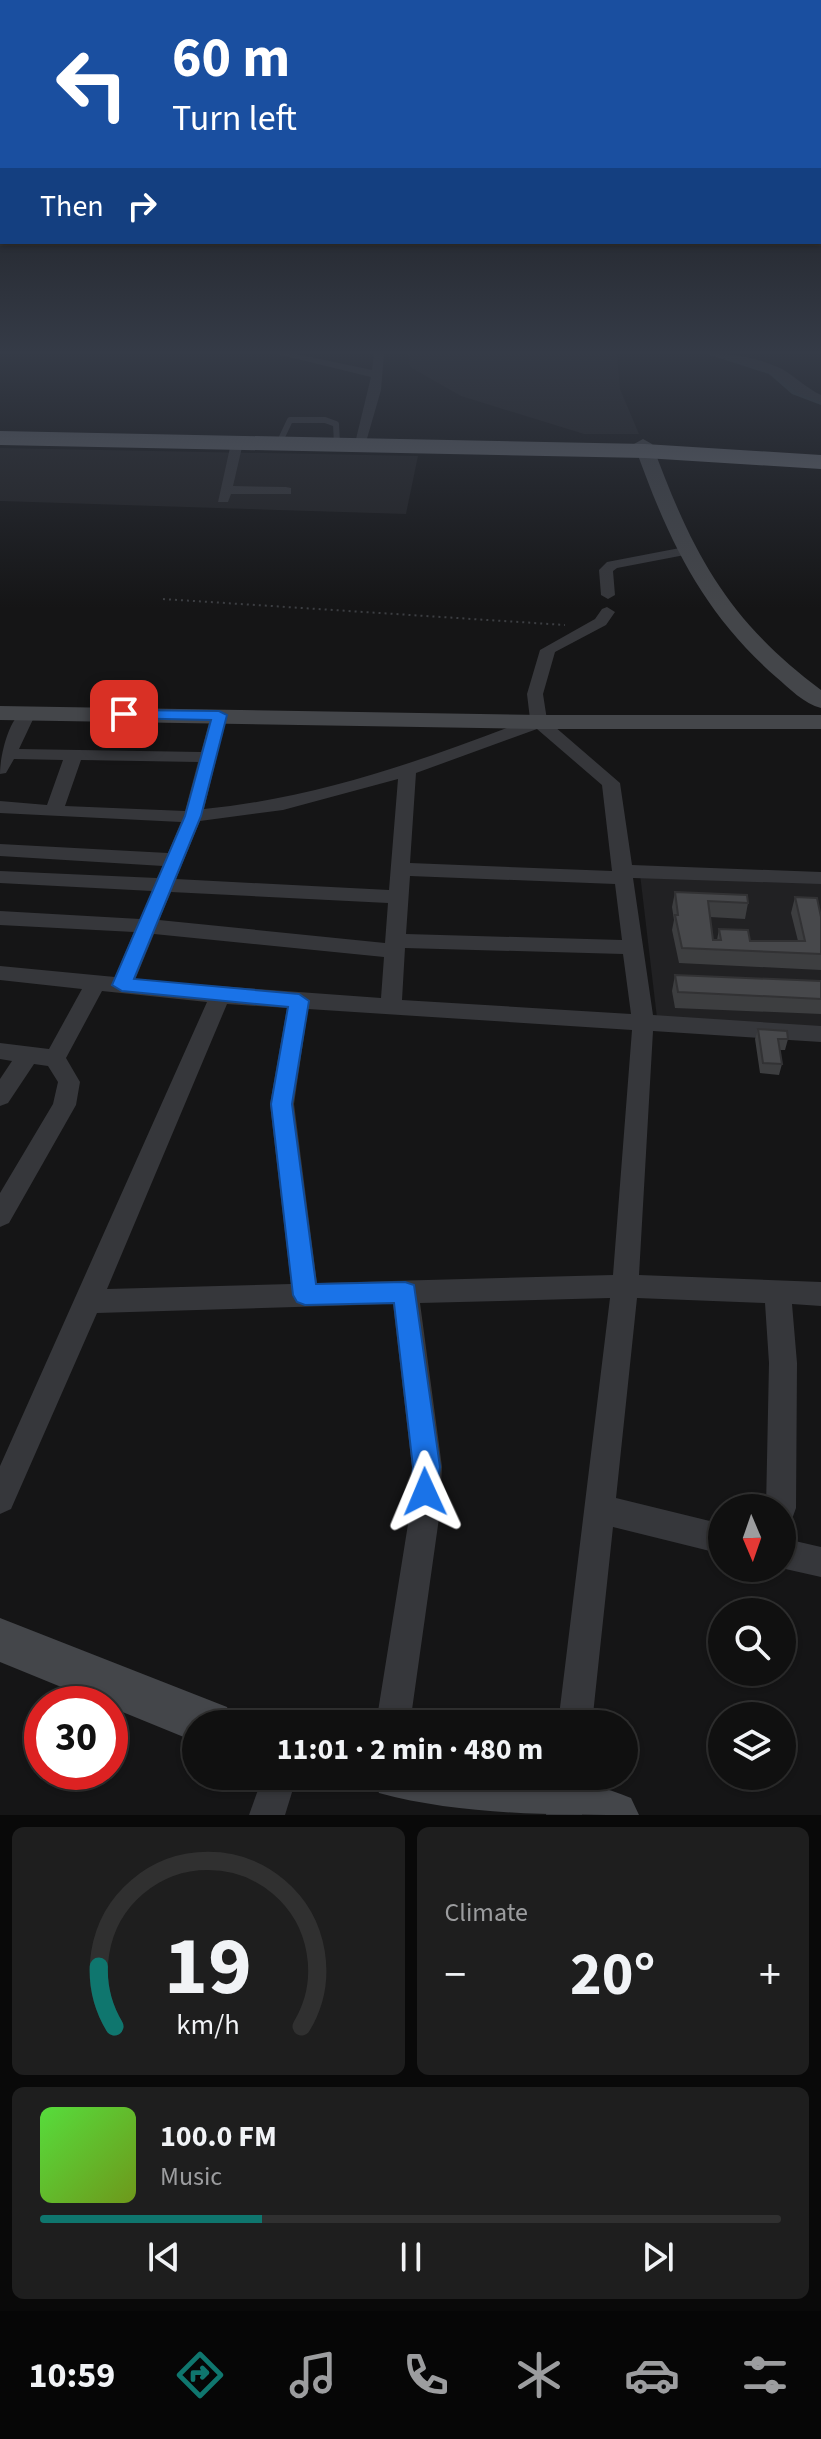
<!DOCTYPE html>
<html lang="en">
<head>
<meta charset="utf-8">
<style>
  body { margin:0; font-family:"Source Sans 3",sans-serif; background:#1e1e1e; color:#f1f3f6; height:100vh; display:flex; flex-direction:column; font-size:30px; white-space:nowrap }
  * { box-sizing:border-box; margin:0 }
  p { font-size:26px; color:#9c9d9f }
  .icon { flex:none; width:44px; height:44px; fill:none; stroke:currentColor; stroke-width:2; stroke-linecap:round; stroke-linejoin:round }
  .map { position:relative; height:1815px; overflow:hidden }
  .side { display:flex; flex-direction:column; gap:12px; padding:12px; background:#090909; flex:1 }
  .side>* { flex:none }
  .guide { position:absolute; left:0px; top:0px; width:822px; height:244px; box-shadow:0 2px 6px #0004,0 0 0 2px #303030; background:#1a4fa0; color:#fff; overflow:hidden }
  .needle { width:52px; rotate:178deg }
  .buttons { position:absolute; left:708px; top:1494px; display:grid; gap:16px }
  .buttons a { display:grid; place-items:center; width:88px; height:88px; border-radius:50%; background:#101010; box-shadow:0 2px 6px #0004,0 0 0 2px #303030; font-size:40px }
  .speed { position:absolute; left:24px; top:1686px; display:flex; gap:16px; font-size:40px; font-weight:700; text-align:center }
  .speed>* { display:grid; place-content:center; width:104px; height:104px; border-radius:50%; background:#101010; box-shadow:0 2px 6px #0004,0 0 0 2px #303030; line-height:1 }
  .speed .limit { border:12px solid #d22; background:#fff; color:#111 }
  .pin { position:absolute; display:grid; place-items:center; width:68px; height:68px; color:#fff; margin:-34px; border-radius:16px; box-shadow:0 4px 12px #0006 }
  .me { position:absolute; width:88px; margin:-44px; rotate:359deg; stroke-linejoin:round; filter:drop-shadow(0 0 6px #0008) }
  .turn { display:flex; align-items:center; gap:28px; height:168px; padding:0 40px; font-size:36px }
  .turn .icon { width:104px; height:104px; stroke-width:2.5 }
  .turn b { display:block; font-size:56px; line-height:68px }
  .then { display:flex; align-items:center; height:76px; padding:0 40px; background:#0003; gap:16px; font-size:30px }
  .big { font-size:60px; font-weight:700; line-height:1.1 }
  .side .tile { flex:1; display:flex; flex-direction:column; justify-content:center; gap:12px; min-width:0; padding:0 28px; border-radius:12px; background:#1e1e1e }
  .side .dial { align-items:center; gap:0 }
  .dial svg { height:208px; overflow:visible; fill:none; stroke:#303030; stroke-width:7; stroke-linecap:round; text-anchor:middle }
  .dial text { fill:#f1f3f6; stroke:none }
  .song { display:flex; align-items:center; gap:24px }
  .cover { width:96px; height:96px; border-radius:12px; background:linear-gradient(135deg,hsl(110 70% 55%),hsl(80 70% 35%)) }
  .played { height:8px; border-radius:4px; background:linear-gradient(90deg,#0f766e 30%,#303030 30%) }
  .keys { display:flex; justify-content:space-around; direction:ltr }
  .heat { display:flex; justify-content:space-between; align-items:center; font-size:44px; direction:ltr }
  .side .tiles { flex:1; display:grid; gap:12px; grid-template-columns:1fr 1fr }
  .tile:last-child { grid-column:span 2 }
  .trip { position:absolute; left:182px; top:1710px; width:456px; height:80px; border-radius:40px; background:#101010; box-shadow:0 2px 6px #0004,0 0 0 2px #303030; font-weight:700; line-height:80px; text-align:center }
  .menu { display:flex; height:128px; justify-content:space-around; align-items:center; background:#060606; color:#9c9d9f }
  .menu .icon { width:56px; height:56px }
  .menu .current { color:#0f766e }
  .menu b { font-size:36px; color:#f1f3f6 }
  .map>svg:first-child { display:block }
  .built { fill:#212123 }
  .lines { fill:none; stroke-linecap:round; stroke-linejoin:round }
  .canal { fill:#313a3f; fill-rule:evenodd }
  .path { stroke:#3c3e42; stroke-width:2; stroke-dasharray:2 4; stroke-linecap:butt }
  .lane { stroke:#36373b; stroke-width:6 }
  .street { fill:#36373b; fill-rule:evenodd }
  .secondary { fill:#44464a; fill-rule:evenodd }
  .highway { fill:#62656b; fill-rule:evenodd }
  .wall { fill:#3d3e40 }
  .building { fill:#47484b; stroke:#323234; stroke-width:2 }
  .route { fill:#1a73e8; stroke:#114b97; stroke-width:2 }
</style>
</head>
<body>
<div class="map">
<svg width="821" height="1815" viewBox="0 0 821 1815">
  <rect width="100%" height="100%" fill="#151516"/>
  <!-- built -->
  <g class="built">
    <polygon points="408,354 617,354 620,389 639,434 584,434 461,396 410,367"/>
    <polygon points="0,448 418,456 406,514 0,501"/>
    <polygon points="640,874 821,882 821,1027 657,1018"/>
  </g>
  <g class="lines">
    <!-- canal -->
    <polygon class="canal" points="707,354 722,354 777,370 800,390 821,398 821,405 792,394 769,374"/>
    <!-- path -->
    <polyline class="path" points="163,599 565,625"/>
    <!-- lane -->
    <polyline class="lane" points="282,437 290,420 325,420 336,424 337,444"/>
    <!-- street -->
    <g class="street">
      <polygon points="277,354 296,354 372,370 374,354 384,354 381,390 366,442 356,439 371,377"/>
      <path d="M718 354C738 354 764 360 782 369 796 377 806 388 821 395V402L798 393 775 374Z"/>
      <polygon points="237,439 243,443 233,486 286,487 291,488 291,494 231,494 228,502 218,502 231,443"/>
      <polygon points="685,547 692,551 690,554 617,568 613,571 615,595 608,599 601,595 599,570 607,562"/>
      <path d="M607 607 615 612 606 625 555 652 543 694 547 720 620 783 632 865 821 872V884L633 878 653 1015 821 1026V1042L653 1031 639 1275 821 1282V1306L792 1304 797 1363 796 1508 792 1519 782 1523V1508H766L769 1363 765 1303 637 1298 616 1498 722 1524V1554L613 1527 592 1724H558L610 1298 420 1303 442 1467 439 1518 410 1724H376L409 1518 412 1467 393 1304 97 1313 11 1509 0 1514V1466L207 1002 102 991 66 1058 80 1082 76 1105 9 1223 0 1227V1193L53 1104 58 1082 48 1066 34 1064 8 1103 0 1106V1079L12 1061 0 1059V1043L49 1049 82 989 0 980V966L115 977 134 932 0 925V911L140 919 152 891 0 883V871L157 878 163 866 0 856V844L168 853 181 822 0 813V801L47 805 63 760 14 759 6 773 0 774C0 756 9 714 28 708L36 713 19 749 201 752 211 715 219 710 227 715 204 809C318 798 424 760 530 719L527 694 540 650 595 619 602 609ZM537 729 602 785 612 871 410 863 416 773ZM81 760 198 762 185 811 65 806ZM398 779 389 890 176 879 200 821 283 810ZM410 876 615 884 622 940 406 934ZM171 892 388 903 385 943 159 920ZM154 934 384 957 381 998 135 980ZM405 948 623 954 631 1014 402 1000ZM227 1004 287 1008 270 1104 291 1284 107 1289ZM308 1009 632 1030 613 1275 317 1283 294 1104Z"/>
      <polygon points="782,1538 821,1547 821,1577 781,1568"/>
      <polygon points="263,1776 297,1776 285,1815 249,1815"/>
      <polygon points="551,1776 585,1776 582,1815 546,1815"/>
    </g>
    <!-- secondary -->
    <g class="secondary">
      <path d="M643 439 652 444C692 552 726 619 821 690V708C804 704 789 688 776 677 700 610 667 537 634 444Z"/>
      <polygon points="0,706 539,715 821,715 821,729 539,729 0,720"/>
      <polygon points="0,1618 227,1707 233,1724 196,1724 196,1742 0,1662"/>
      <path d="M372 1776C456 1776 552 1765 631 1798L639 1815C554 1815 459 1815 379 1793Z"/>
    </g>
    <!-- highway -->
    <polygon class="highway" points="0,431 645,444 821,455 821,469 645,458 0,445"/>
  </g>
  <!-- wall -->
  <g class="wall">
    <polygon points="675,892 748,903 745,919 710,917 713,940 717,940 719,929 750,941 798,941 791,913 795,897 821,917 821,970 679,963 672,930 674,920 672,907"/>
    <polygon points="675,975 821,981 821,1014 675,1008 672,991"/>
    <polygon points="758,1029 788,1039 785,1050 780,1050 782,1064 779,1075 760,1073 755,1039"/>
  </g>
  <!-- building -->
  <g class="building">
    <polygon points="675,892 747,895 748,903 708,901 713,940 721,940 719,929 748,930 750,941 805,941 795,897 817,898 821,917 821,954 682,948 675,915 678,915"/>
    <polygon points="675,975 821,981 821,999 678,992"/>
    <polygon points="758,1029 787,1031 788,1039 778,1039 782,1064 763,1063"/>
  </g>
  <!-- sky -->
  <linearGradient id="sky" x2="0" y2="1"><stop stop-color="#0c0c0c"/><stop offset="0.58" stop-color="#353b47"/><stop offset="1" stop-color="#353b47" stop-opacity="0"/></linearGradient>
  <rect width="821" height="608" fill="url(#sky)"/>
  <!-- route -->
  <polygon class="route" points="124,710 219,711 227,715 201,816 134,979 299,994 309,1001 292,1104 316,1284 405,1282 414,1285 440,1467 435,1501 425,1505 416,1501 412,1492 413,1467 394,1303 305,1305 297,1302 293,1295 271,1104 288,1007 122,991 112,985 185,816 211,720 118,718 116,714"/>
</svg>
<div class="buttons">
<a><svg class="needle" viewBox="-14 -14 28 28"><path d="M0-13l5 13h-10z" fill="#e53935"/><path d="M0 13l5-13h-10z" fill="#9c9d9f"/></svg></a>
<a><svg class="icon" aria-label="search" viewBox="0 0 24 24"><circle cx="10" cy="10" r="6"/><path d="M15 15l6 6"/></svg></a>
<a><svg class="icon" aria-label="layers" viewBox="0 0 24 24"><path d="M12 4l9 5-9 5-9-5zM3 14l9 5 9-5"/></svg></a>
</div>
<div class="speed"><div class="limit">30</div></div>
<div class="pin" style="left:124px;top:714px;background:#d93025"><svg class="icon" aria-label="arrive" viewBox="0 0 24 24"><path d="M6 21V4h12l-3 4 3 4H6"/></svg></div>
<svg class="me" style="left:425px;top:1492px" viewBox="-20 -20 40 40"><path d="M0-17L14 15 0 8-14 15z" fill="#1a73e8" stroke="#fff" stroke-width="4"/></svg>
<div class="trip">11:01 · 2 min · 480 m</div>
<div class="guide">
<div class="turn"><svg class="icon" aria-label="left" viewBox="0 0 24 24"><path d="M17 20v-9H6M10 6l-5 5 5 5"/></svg><div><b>60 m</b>Turn left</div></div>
<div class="then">Then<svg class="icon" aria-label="right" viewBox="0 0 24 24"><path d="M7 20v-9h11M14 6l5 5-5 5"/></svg></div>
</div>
</div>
<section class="side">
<div class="tiles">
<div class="tile dial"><svg viewBox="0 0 100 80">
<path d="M14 69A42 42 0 1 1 86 69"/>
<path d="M14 69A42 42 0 0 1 8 46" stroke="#0f766e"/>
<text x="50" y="56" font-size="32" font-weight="700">19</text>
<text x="50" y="72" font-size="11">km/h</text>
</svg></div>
<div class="tile"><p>Climate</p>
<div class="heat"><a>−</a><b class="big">20°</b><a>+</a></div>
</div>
<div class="tile">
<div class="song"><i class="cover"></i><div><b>100.0 FM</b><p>Music</p></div></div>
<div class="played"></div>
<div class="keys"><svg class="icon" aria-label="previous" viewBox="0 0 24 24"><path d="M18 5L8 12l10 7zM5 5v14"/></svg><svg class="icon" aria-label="pause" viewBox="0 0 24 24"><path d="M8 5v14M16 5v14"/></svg><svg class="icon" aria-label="next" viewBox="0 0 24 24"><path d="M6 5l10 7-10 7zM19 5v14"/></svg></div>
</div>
</div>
</section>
<nav class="menu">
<b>10:59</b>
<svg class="icon current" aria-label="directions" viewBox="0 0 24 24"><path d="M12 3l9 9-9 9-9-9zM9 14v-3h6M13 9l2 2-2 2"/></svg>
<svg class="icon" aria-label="music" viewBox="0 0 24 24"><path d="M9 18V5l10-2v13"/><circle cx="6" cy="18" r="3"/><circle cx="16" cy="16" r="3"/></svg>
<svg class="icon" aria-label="phone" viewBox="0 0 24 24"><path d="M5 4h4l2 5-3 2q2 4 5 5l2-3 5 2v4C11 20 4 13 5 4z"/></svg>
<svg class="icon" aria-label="climate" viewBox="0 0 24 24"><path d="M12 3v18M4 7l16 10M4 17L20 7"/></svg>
<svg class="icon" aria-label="car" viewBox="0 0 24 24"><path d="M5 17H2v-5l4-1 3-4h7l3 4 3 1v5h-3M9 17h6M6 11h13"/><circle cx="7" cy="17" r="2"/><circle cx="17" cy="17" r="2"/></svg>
<svg class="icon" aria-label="filters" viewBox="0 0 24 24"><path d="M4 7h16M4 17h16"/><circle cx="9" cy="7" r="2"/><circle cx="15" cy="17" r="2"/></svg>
</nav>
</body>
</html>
